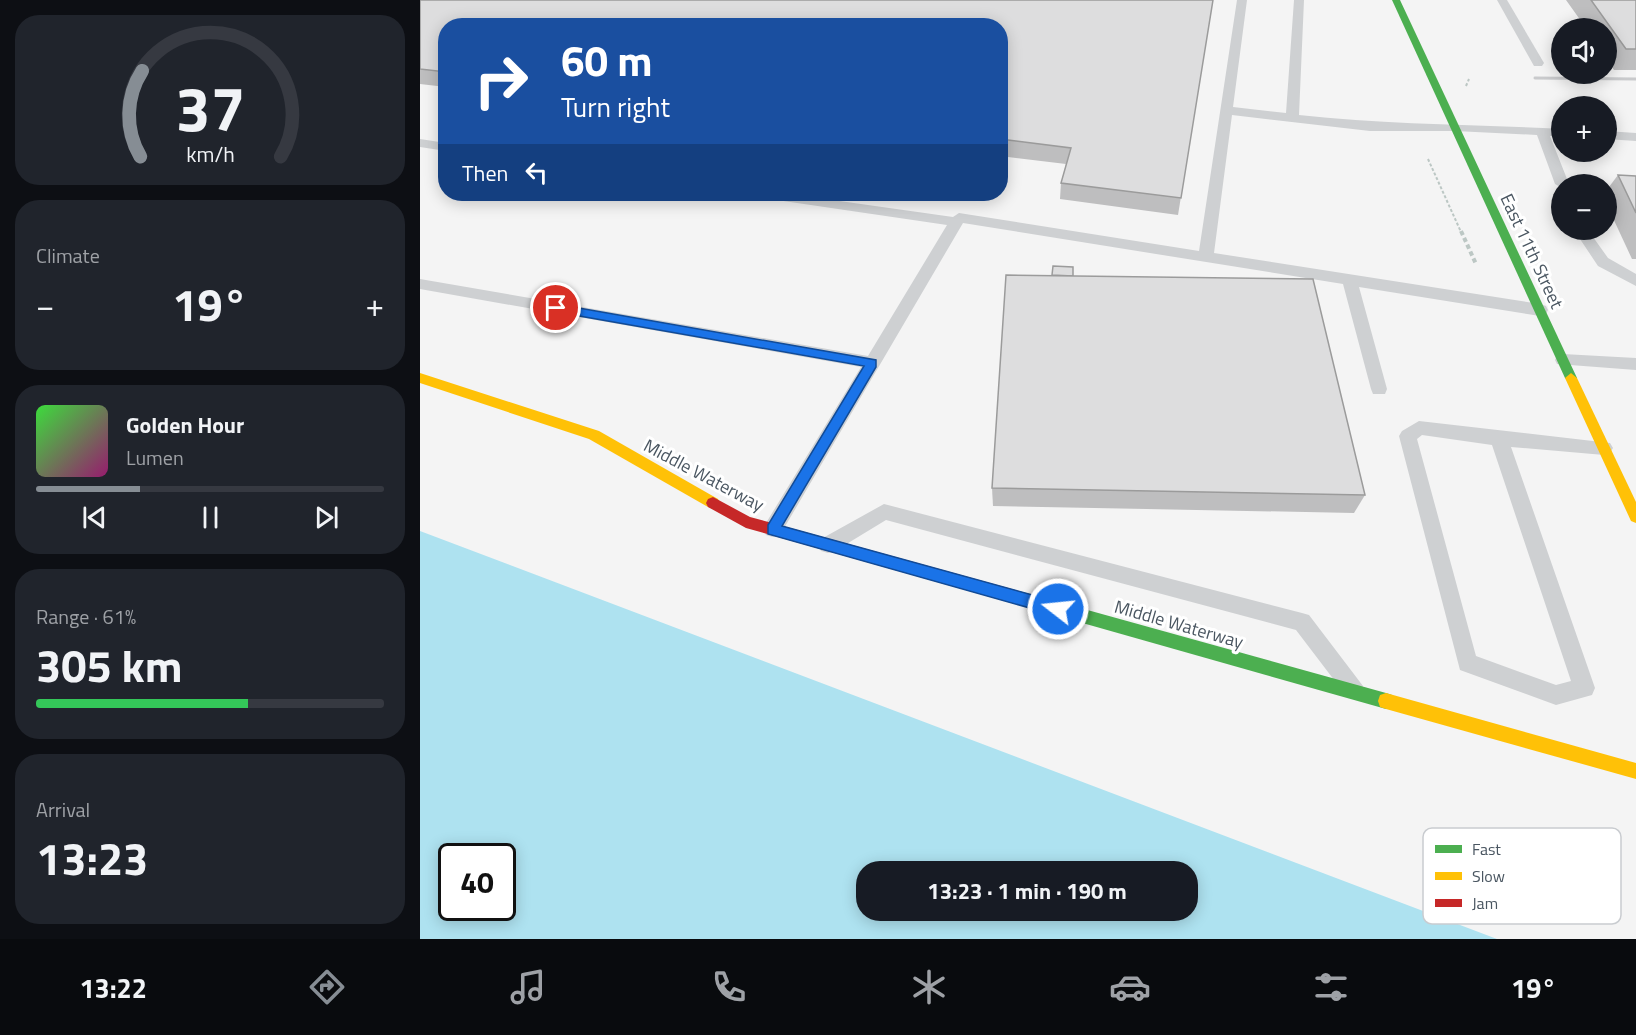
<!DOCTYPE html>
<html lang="en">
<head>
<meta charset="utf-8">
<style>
  body { margin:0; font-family:"Titillium Web",sans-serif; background:#20242c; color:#f1f3f6; height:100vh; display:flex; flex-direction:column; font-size:22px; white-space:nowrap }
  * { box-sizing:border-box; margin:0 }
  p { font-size:20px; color:#9ea1a6 }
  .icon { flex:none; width:33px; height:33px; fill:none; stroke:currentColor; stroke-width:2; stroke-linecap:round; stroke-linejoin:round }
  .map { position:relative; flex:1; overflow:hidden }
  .panel { display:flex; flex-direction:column; gap:15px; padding:15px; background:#0d0f14; width:420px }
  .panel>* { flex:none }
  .banner { position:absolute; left:18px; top:18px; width:570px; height:183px; border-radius:24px; box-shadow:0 3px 15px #0003; background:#1a4fa0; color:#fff; overflow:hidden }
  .tools { position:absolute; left:1131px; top:18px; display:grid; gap:12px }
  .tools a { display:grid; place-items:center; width:66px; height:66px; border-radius:50%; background:#171b24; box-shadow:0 3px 15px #0003; font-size:30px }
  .speed { position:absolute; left:18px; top:843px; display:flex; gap:12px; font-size:30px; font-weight:700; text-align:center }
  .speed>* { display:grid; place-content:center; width:78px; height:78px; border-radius:50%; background:#171b24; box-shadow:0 3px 15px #0003; line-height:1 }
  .speed .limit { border:3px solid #111; border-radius:9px; background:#fff; color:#111 }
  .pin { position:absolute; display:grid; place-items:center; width:51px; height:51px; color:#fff; margin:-26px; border:3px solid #fff; border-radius:50%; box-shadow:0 2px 6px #0007 }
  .me { position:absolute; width:66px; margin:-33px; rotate:286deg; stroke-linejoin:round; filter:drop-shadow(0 0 4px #0008) }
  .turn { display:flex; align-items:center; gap:21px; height:126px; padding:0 24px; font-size:27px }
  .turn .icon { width:78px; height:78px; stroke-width:2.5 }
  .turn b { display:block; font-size:42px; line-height:51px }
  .then { display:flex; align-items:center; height:57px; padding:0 24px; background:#0003; gap:12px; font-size:22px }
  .big { font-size:45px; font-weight:700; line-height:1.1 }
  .panel .widget { flex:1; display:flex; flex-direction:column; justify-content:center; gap:9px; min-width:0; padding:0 21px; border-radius:24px; background:#20242c }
  .panel .dial { align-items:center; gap:0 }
  .dial svg { height:156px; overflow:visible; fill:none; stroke:#363941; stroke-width:7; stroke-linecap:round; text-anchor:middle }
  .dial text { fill:#f1f3f6; stroke:none }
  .song { display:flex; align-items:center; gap:18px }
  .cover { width:72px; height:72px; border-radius:9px; background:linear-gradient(135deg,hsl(120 70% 55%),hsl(320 70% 35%)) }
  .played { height:6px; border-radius:3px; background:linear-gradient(90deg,#868d94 30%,#363941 30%) }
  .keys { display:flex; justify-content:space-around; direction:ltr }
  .heat { display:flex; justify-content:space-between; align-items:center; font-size:33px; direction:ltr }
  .charge { height:9px; border-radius:4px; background:linear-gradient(90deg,#34c759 61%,#363941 0) }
  .trip { position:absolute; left:436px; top:861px; width:342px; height:60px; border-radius:24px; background:#171b24; box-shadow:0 3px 15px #0003; font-weight:700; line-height:60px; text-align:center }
  .menu { display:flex; height:96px; justify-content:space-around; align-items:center; background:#090b0e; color:#9ea1a6 }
  .menu .icon { width:42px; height:42px }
  .menu .current { color:#868d94 }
  .menu b { font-size:27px; color:#f1f3f6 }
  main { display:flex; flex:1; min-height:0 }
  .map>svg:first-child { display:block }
  .water { fill:#aee2f0; fill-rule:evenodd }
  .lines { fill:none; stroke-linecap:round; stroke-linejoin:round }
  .path-far1 { stroke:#bcc7c4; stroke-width:2; stroke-dasharray:3 2; stroke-linecap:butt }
  .path { stroke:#bcc7c4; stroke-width:4; stroke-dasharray:4.5 3; stroke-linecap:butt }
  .lane { fill:#ced0d2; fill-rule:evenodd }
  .fast { fill:#4caf50; fill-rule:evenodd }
  .slow { fill:#ffc107; fill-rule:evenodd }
  .jam { fill:#c62828; fill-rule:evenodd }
  .rail { stroke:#c9cacc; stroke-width:3 }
  .wall { fill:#bebebf }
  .building { fill:#ddddde; stroke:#9b9b9b; stroke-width:1.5 }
  .route { fill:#1a73e8; stroke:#114b97; stroke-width:1.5 }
  .labels { text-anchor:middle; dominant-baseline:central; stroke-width:6; stroke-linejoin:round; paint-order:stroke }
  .street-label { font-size:18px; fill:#4a5661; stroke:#fff }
  .key { fill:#fff; stroke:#c9ccd0; stroke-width:1.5 }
  .key-label { font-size:16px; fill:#4a5661 }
</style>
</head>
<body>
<main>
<section class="panel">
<div class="widget dial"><svg viewBox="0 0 100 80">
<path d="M14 69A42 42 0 1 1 86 69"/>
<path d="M14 69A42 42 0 0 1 15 25" stroke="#868d94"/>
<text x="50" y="56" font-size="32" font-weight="700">37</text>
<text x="50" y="72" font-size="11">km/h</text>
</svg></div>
<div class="widget"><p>Climate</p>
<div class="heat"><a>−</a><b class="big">19°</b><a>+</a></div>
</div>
<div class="widget">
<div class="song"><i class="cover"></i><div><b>Golden Hour</b><p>Lumen</p></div></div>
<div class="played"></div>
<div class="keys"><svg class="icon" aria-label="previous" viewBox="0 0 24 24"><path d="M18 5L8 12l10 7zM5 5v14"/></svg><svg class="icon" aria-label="pause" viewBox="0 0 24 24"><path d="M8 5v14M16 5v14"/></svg><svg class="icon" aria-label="next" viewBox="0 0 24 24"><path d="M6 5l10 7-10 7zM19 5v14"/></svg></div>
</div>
<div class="widget"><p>Range · 61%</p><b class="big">305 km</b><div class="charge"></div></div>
<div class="widget"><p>Arrival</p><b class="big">13:23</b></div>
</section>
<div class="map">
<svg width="1216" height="939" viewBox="0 0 1216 939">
  <rect width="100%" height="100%" fill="#f4f4f4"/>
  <!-- water -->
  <path class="water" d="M0 531 1077 939H0ZM32 856H82V908H32ZM447 872H768V910H447Z"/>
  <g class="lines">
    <!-- path-far1 -->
    <g class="path-far1">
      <polyline points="1046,86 1049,79"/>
      <polyline points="1008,159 1041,232"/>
    </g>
    <!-- path -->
    <polyline class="path" points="1041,231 1056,264"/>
    <!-- lane -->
    <g class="lane">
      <path d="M817 0H827L813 107 866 113 874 0H884L879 115C966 125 1054 124 1142 129V137L1130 136 1149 184H1142V188L1135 184 1117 135 1035 131H950L812 115 794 253 1120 304 1126 306 1128 310 1126 314 1120 316 939 287 967 389 965 394H953L951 389 923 284 543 223 360 535 353 537 346 535 344 529 346 523 441 367 0 289V279L448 356 527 225 343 198 336 194H370L533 217 539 213 779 251Z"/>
      <polygon points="1077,0 1087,0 1124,63 1122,66 1114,66"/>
      <polygon points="1186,131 1216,133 1216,141 1186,139"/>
      <polygon points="0,139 26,143 26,151 0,147"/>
      <polygon points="1154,230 1168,230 1188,258 1216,274 1216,286 1178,266"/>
      <polygon points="1143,354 1216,358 1216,370 1137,364 1135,360 1137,356"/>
      <path d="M999 421 1190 443 1193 448 1190 453 1184 455 1091 447 1175 688 1172 695 1136 705 1040 670 979 436 982 431ZM1002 435 1072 445 1151 681 1136 685 1056 656 997 439Z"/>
      <polygon points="464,504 882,613 889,615 943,686 940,693 932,696 924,693 876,630 466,520 415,551 408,553 401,551 398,545 401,539"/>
    </g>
    <!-- fast -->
    <g class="fast">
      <polygon points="972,0 980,0 1157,378 1155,381 1151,383 1145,378"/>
      <polygon points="599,591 966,693 972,695 974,701 972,707 966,709 599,605 594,603 592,598 594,593"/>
    </g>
    <!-- slow -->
    <g class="slow">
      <polygon points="0,373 179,431 298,499 300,503 298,507 293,509 288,507 169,439 0,383"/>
      <polygon points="1151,373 1157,378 1216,502 1216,523 1211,521 1145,378"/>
      <polygon points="966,693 1216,763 1216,779 966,709 960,707 958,701 960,695"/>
    </g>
    <!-- jam -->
    <polygon class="jam" points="293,497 330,517 599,591 604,593 606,598 604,603 599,605 326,528 288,507 286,503 288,499"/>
    <!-- rail -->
    <polyline class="rail" points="1115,78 1216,79"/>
  </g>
  <!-- wall -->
  <g class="wall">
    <polygon points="0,0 793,0 758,215 640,199 641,183 646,164 580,156 580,26 26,26 26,87 0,84"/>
    <polygon points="1146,0 1216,0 1216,70 1194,70 1186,59 1186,28 1166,28"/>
    <polygon points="1198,175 1216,176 1216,259 1212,259 1186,203 1186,191"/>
    <polygon points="632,275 653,276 945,495 934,513 573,506 572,488"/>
  </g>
  <!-- building -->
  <g class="building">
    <polygon points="0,0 793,0 761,198 641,183 651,148 580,139 580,26 26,26 26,72 0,69"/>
    <polygon points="1171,0 1216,0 1216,49 1206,49"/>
    <polygon points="1198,175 1216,176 1216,213"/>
    <polygon points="633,266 653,267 653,276 632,275"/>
    <polygon points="586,275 893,279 945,495 572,488"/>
  </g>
  <!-- route -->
  <polygon class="route" points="136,304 456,360 456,367 362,526 638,602 644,604 646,609 644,614 638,616 348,534 348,525 444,366 131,311 130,308"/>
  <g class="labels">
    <!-- street labels -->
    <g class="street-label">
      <text transform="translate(1112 251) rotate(65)">East 11th Street</text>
      <text transform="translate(284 475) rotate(28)">Middle Waterway</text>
      <text transform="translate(759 624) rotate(16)">Middle Waterway</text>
    </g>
  </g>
  <!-- legend -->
  <rect x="1003" y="828" width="198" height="96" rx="9" class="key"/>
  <rect x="1015" y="845" width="27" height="8" fill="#4caf50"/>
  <rect x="1015" y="872" width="27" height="8" fill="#ffc107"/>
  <rect x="1015" y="899" width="27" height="8" fill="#c62828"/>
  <g class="key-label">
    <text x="1052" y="855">Fast</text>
    <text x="1052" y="882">Slow</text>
    <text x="1052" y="909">Jam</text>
  </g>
</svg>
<div class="tools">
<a><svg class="icon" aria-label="sound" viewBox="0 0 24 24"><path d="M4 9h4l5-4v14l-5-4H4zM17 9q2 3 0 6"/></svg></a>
<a>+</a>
<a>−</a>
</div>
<div class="speed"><div class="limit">40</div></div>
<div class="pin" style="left:136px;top:308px;background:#d93025"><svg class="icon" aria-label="arrive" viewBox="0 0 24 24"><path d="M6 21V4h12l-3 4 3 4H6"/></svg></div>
<svg class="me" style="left:638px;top:609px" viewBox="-20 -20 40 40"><circle r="17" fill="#1a73e8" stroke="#fff" stroke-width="3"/><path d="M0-11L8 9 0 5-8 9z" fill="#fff"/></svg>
<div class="trip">13:23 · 1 min · 190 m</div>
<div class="banner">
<div class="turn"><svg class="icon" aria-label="right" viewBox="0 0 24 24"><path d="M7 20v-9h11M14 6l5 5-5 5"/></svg><div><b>60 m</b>Turn right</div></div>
<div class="then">Then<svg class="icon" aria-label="left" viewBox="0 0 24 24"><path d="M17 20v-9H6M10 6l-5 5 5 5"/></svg></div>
</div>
</div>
</main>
<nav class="menu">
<b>13:22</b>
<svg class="icon current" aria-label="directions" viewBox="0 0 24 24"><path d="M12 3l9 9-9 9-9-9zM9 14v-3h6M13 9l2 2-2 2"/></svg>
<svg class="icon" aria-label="music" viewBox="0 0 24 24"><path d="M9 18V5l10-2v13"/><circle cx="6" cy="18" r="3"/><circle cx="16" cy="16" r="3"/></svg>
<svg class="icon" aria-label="phone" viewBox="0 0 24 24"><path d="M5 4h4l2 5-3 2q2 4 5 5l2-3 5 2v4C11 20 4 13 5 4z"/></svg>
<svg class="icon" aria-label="climate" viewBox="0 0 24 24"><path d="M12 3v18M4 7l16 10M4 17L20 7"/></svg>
<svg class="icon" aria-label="car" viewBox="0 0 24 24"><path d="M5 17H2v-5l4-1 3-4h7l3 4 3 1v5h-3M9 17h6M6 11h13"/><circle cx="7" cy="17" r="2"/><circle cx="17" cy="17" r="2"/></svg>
<svg class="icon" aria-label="filters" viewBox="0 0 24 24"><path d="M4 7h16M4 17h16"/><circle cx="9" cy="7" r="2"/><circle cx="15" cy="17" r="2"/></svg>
<b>19°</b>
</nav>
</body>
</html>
